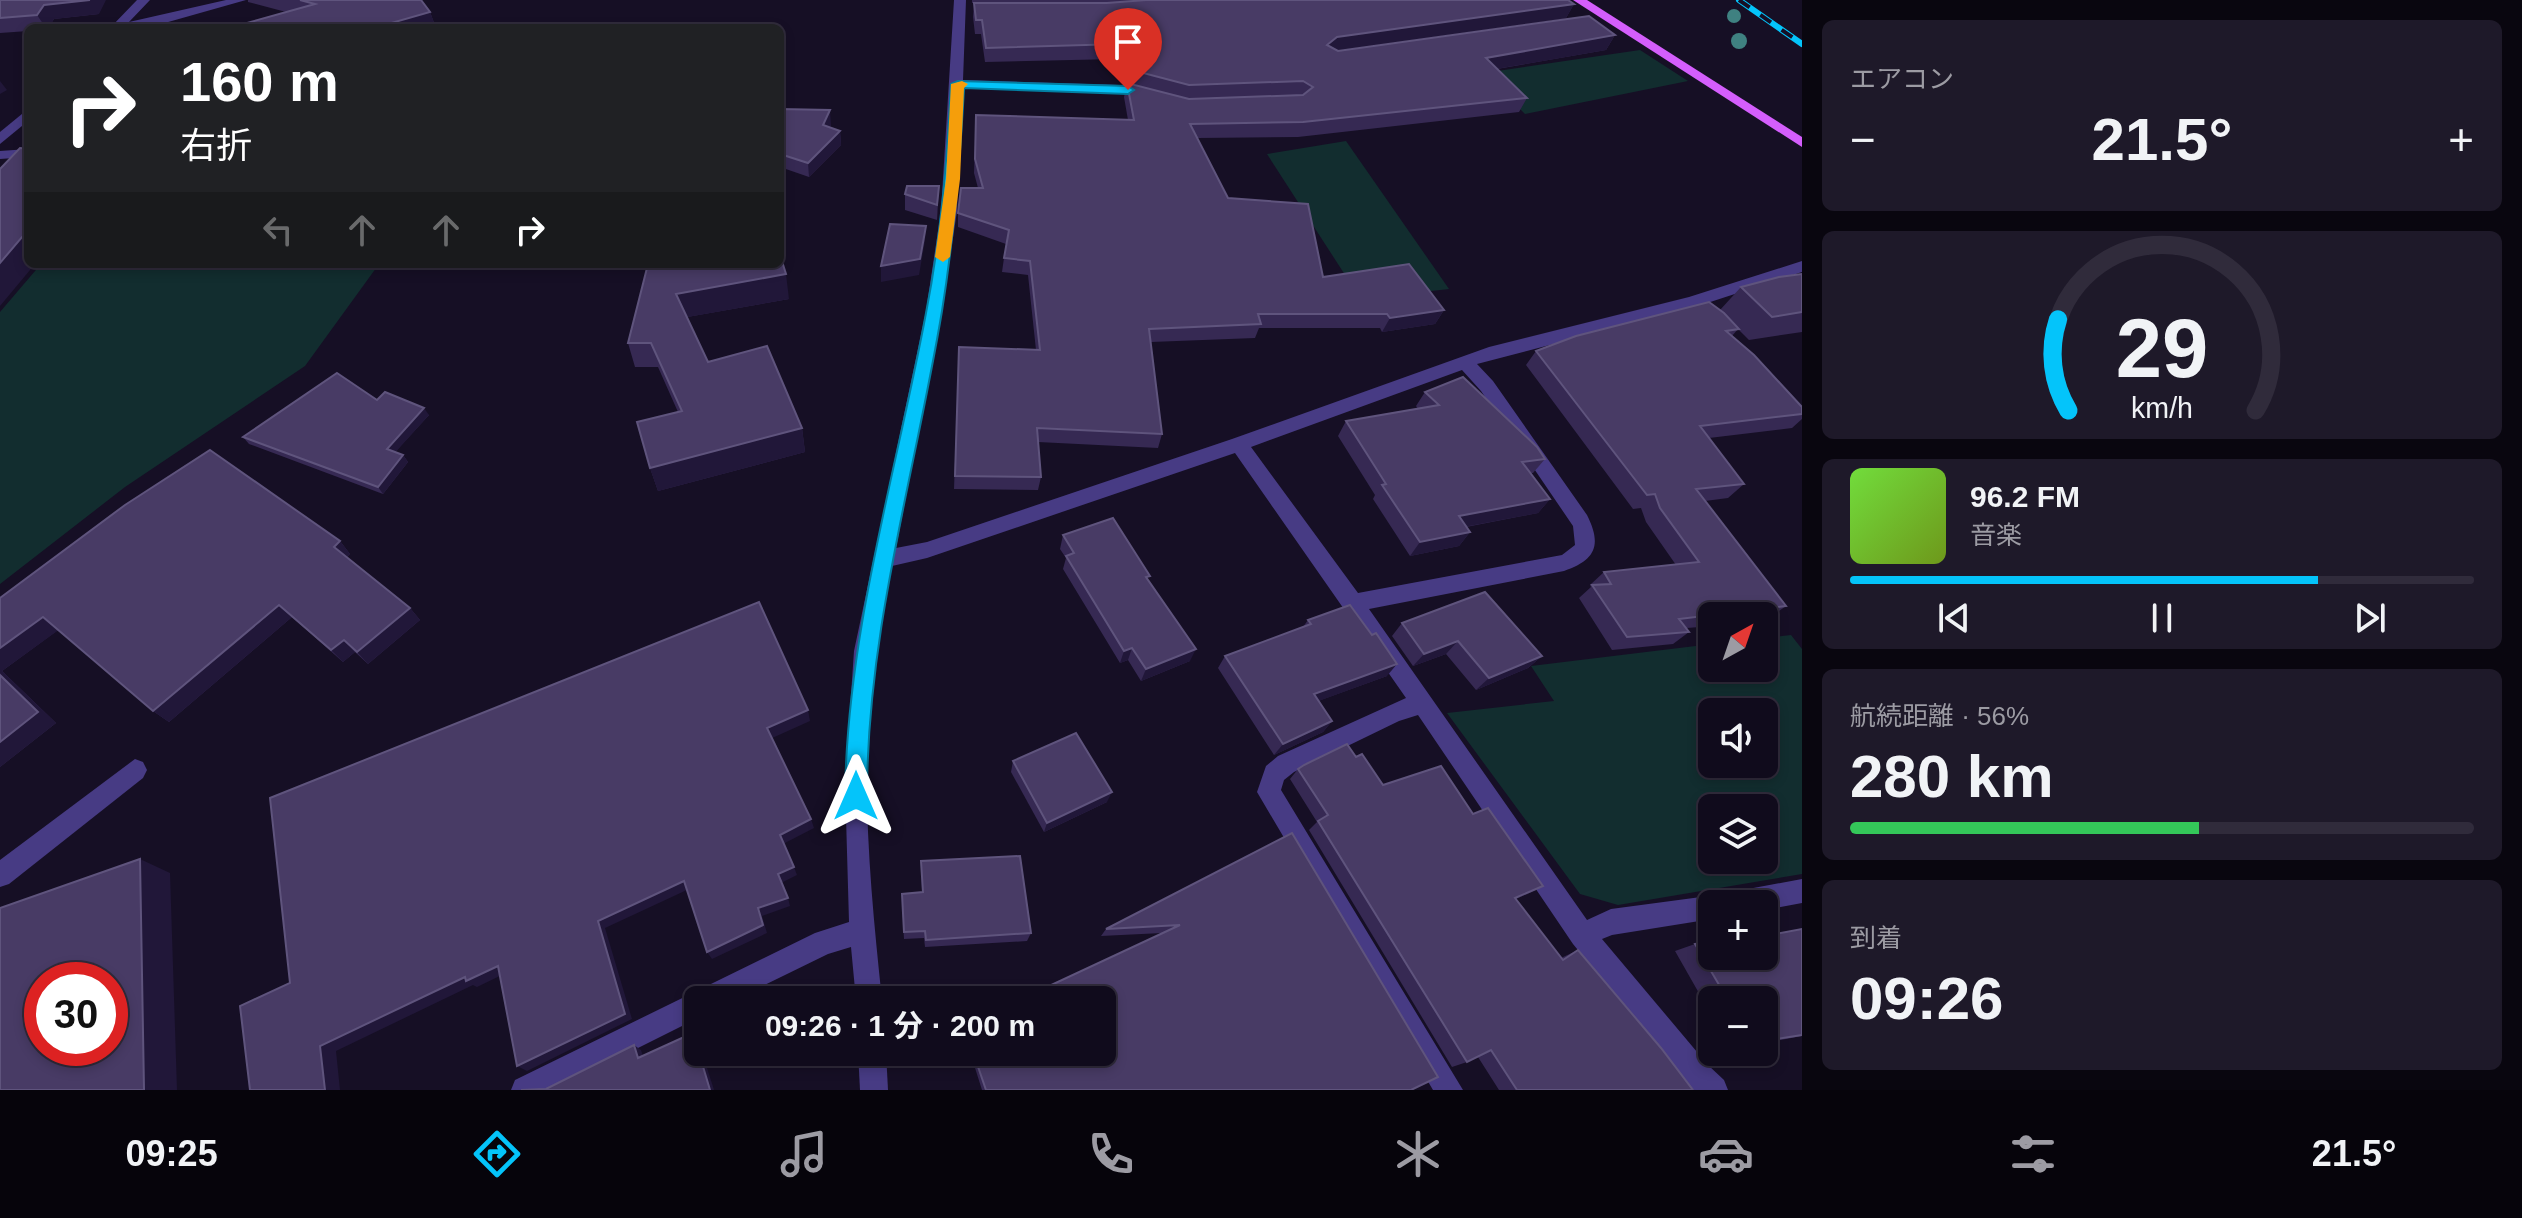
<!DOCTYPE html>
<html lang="ja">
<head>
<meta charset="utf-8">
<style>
  body { margin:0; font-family:Helvetica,"Noto Sans JP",sans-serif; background:#1e1929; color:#f1f3f6; height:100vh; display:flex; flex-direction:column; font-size:30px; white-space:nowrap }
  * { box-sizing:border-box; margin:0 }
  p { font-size:26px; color:#9c9ba3 }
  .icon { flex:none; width:44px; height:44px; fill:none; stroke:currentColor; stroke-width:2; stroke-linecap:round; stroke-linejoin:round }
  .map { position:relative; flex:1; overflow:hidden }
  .drawer { display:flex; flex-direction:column; gap:20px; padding:20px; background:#09060f; width:720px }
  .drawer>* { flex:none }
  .guide { position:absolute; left:24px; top:24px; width:760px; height:244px; border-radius:12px; box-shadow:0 4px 12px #0003,0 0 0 2px #302b3b; background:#202124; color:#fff; overflow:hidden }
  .needle { width:52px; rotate:40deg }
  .tools { position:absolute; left:1698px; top:602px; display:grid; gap:16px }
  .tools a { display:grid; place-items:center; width:80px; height:80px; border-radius:12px; background:#100b1c; box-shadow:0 4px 12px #0003,0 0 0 2px #302b3b; font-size:40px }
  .speed { position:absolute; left:24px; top:962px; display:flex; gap:16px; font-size:40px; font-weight:700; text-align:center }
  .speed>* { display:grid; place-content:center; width:104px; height:104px; border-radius:50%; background:#100b1c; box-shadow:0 4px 12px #0003,0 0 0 2px #302b3b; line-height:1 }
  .speed .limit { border:12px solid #d22; background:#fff; color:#111 }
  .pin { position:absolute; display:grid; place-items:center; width:68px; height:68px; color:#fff; margin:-82px -34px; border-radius:50% 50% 50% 0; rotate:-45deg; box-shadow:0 0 8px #0007 }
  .pin .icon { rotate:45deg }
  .me { position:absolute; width:88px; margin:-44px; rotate:0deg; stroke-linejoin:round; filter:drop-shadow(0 0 6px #0008) }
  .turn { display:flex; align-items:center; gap:28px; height:168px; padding:0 24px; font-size:36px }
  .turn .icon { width:104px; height:104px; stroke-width:2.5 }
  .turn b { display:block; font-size:56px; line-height:68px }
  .lanes { display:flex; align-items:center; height:76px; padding:0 24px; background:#0003; justify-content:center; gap:40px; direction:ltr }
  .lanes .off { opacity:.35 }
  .big { font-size:60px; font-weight:700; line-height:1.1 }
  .drawer .widget { flex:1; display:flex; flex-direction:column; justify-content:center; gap:12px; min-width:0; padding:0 28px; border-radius:12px; background:#1e1929 }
  .drawer .dial { align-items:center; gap:0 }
  .dial svg { height:208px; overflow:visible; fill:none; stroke:#302b3b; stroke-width:7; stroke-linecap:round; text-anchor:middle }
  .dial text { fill:#f1f3f6; stroke:none }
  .song { display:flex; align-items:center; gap:24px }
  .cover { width:96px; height:96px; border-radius:12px; background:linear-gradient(135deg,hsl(100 70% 55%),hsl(80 70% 35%)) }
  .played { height:8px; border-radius:4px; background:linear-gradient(90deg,#04c4fa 75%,#302b3b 75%) }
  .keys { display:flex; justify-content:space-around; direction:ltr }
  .heat { display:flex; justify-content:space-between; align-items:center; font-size:44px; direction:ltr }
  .charge { height:12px; border-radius:6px; background:linear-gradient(90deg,#34c759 56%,#302b3b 0) }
  .trip { position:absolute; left:684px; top:986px; width:432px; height:80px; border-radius:12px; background:#100b1c; box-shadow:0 4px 12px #0003,0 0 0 2px #302b3b; font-weight:700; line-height:80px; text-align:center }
  .menu { display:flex; height:128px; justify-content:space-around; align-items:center; background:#06040b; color:#9c9ba3 }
  .menu .icon { width:56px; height:56px }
  .menu .selected { color:#04c4fa }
  .menu b { font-size:36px; color:#f1f3f6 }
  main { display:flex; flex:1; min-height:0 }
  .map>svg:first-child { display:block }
  .green { fill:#122d2f; fill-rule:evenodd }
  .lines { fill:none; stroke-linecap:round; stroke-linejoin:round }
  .minor { fill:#473b84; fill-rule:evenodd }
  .major { fill:#d45efc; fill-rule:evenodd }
  .rail-casing { stroke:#04c4fa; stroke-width:6 }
  .rail { stroke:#160f25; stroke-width:4; stroke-dasharray:13; stroke-linecap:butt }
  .tree { fill:#3f8181 }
  .wall { fill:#362953 }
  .shaded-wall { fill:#211739 }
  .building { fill:#483b65; stroke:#5f547d; stroke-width:2; fill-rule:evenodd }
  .route { fill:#04c4fa; stroke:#037fa2; stroke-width:2 }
  .slow { fill:#f59e0b }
</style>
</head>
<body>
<main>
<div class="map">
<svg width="1802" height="1090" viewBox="0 0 1802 1090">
  <rect width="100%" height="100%" fill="#160f25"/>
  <!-- green -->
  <g class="green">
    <polygon points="1640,50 1688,81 1525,114 1484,73"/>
    <polygon points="1346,141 1449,289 1414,293 1347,278 1267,154"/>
    <polygon points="41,264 379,264 305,366 125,487 0,584 0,312"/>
    <path d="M1791 635 1802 649V874L1618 905 1580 894 1447 713 1554 701 1531 666 1712 644V668H1764V638ZM1764 712V764H1712V712ZM1764 808V860H1712V808Z"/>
  </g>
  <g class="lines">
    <!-- minor -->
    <g class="minor">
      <polygon points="137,0 150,0 129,22 226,0 246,0 147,28 110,28"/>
      <path d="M954 0H966L963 80 1119 85 1158 97 1151 101 1119 93 962 88 957 211 942 311 896 548 927 542 1232 439 1489 347 1689 297 1802 261V272L1698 306 1477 364 1493 381 1587 515C1602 545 1596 560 1564 571L1369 609 1587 920 1611 909 1716 895 1802 879V903L1764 910V904H1712V919L1612 935 1602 939 1708 1065 1724 1080 1728 1090H1694L1688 1085 1573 944 1418 715 1399 721 1294 772 1284 780 1281 790 1463 1090H1433L1257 792 1266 766 1278 756 1406 698 1235 453 927 558 892 566C887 594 880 622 876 650 858 765 870 885 882 1000H856L851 947 828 954 734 1000H698V1018L554 1090H511L515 1080 815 933 849 922 845 782 854 651 926 311 941 211ZM1462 370 1481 391 1573 526 1575 545 1562 555 1358 593 1251 447Z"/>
      <polygon points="28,109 28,121 0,144 0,132"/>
      <polygon points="28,149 28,157 0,159 0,151"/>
      <polygon points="135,759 143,762 147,770 143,778 9,884 0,887 0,860"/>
      <polygon points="858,1052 886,1052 888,1090 860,1090"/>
    </g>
    <!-- major -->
    <polygon class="major" points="1573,0 1587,0 1802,137 1802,147"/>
    <!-- rail casing -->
    <g class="rail-casing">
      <polyline id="rail" points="1739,0 1802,44"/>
    </g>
    <!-- rail -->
    <use href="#rail" class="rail"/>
  </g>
  <!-- trees -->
  <g class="tree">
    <circle cx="1734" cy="16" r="7"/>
    <circle cx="1739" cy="41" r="8"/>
  </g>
  <!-- wall -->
  <g class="wall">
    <polygon points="0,0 99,14 54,19 48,28 28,28 28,31 0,33"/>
    <polygon points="248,0 421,0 430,12 436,28 229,28 286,12 248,2"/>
    <polygon points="972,0 1143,0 1104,3 972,3"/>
    <polygon points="974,3 1574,4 1566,18 1337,50 1338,51 1615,35 1606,50 1497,69 1527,98 1519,112 1298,137 1197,138 1228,198 1323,277 1444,310 1435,324 1382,332 1380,328 1259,328 1255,338 1151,342 1162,434 1158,448 1038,442 1041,477 1038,490 954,489 959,347 1036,350 1028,275 1002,272 1006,244 958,227 958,213 978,188 974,173 976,115 1128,120 1124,97 1127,84 1122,83 1117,59 985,62 981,34 975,34 973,17"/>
    <polygon points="780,109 831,125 829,127 840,131 841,145 809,177 780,167"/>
    <polygon points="939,186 937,220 905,210 905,194"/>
    <polygon points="648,264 789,299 687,317 708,362 802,428 805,452 658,491 650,468 678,412 658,367 635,367 628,343"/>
    <polygon points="1802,274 1802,332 1749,340 1738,329 1732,336 1802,407 1802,419 1792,428 1709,438 1744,484 1728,498 1705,501 1786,606 1768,619 1764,619 1764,616 1712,616 1712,626 1687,628 1689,632 1673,644 1612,650 1579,598 1591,587 1590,585 1604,572 1676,565 1646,522 1641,508 1633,509 1526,365 1536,351 1720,310 1741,287"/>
    <polygon points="1425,392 1545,459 1533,473 1531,473 1550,499 1538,513 1466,527 1470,532 1459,546 1410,556 1373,499 1375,495 1338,436 1346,421 1418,409 1416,406"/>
    <polygon points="377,400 429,415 395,452 403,455 408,462 383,494 249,444 243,437"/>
    <polygon points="1063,535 1148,580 1190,661 1141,681 1128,660 1120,663 1063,569 1066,558 1060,549"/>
    <polygon points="340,541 350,554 347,557 410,608 420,620 368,664 355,652 343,662 292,617 169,722 153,711 58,630 2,671 56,723 0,767 0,598"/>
    <polygon points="1308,620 1387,676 1318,701 1332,721 1323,732 1274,755 1218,668 1225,656 1303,627"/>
    <polygon points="1402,623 1542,656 1528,668 1476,690 1446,654 1413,666 1392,636"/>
    <polygon points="1356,757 1383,785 1473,814 1543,886 1516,899 1561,958 1578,950 1693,1090 1499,1090 1478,1057 1467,1062 1452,1067 1309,830 1317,822 1290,779 1298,769"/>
    <polygon points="1013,761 1107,802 1044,832 1011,772"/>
    <polygon points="1292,833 1411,1090 982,1090 970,1052 1102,1052 1102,1000 1031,1000 1034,993 1162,933 1101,936 1106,929"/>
    <polygon points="921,861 1031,933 1027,941 925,947 924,938 904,939 902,902 922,892"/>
    <polygon points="1802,929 1802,1036 1764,1043 1764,1000 1712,1000 1712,1016 1675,951 1695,944 1712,956"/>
  </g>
  <!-- shaded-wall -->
  <g class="shaded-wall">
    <polygon points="90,0 106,0 99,14 54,19 48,28 46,28 37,15 44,5"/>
    <polygon points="1574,4 1566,18 1332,51 1327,45 1337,37"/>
    <polygon points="430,12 436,28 374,28"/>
    <polygon points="1615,35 1606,50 1479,72 1486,58"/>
    <polygon points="0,81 7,90 0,94"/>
    <polygon points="830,110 831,125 824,139 823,125"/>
    <polygon points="840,131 841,145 809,177 808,163"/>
    <polygon points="926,226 925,241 919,275 881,282 881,266"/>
    <polygon points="22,237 28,244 28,264 35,264 0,306 0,263"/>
    <polygon points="786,274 789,299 682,318 676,294"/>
    <polygon points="1444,310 1435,324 1382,332 1390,318"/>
    <polygon points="424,408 429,415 392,456 387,449"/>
    <polygon points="802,428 805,452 658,491 650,468"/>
    <polygon points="403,455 408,462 383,494 378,487"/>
    <polygon points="1550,499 1538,513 1448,530 1459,516"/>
    <polygon points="1470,532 1459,546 1410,556 1420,542"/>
    <polygon points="340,541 350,554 344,560 334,547"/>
    <polygon points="279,605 292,617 169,722 153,711"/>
    <polygon points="410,608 420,620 368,664 357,652"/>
    <polygon points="43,617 60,629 2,671 56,723 0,767 0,648"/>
    <polygon points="344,640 355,652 343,662 331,650"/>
    <polygon points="1458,641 1446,654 1413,666 1424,654"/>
    <polygon points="1132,648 1128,660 1120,663 1124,651"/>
    <polygon points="1196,649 1190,661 1141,681 1146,669"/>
    <polygon points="1542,656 1528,668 1476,690 1489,678"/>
    <polygon points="1397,664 1387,676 1305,706 1314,694"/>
    <polygon points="808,710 810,721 770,739 767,728"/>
    <polygon points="1332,721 1323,732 1274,755 1283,744"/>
    <polygon points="1112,792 1107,802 1044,832 1047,823"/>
    <polygon points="811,819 814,828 783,844 780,835"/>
    <polygon points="140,859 170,873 177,1090 144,1090"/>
    <polygon points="794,867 797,875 781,883 778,874"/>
    <polygon points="684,881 689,889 605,928 632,1019 527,1071 517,1066 598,921"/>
    <polygon points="1543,886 1528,894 1500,905 1515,898"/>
    <polygon points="788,898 790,906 762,916 767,933 712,959 707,952 758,908"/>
    <polygon points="498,966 508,972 477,987 473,985 336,1051 340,1090 325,1090 320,1046 465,977"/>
    <polygon points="693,1033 698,1038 698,1050"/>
    <polygon points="634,1045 641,1050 645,1063 638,1058"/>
    <polygon points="698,1052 702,1052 714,1090 710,1090"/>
  </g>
  <!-- building -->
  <g class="building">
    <polygon points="0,0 90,0 44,5 37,15 0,18"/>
    <polygon points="300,0 421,0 430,12 374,28 229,28 315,4"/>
    <polygon points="1146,0 1568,0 1574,4 1337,37 1327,45 1338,51 1589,16 1615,35 1486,58 1527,98 1303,122 1190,124 1228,198 1308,204 1323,277 1409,264 1444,310 1390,318 1387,314 1258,314 1261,324 1149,329 1162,434 1037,428 1041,477 955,476 959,347 1040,350 1030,261 1004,258 1009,230 958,213 961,188 983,188 975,159 976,115 1134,120 1127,83 1189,99 1303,95 1313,87 1303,81 1189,85 1124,68 1120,44 986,48 982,20 976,20 974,3 1107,3"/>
    <polygon points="780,109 830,110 823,125 840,131 808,163 780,154"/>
    <polygon points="20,148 28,149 28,238 22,237 0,263 0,169"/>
    <polygon points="907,186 939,186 937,205 905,194"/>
    <polygon points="890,224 926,226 920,259 881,266"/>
    <polygon points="780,255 786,274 676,294 708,362 767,346 802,428 650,468 637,422 682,411 651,343 628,343 648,264 780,264"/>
    <polygon points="1802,274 1802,312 1772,317 1741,287 1779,277"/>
    <polygon points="1709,302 1724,313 1739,329 1726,331 1754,355 1802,407 1802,414 1700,426 1744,484 1696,489 1786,606 1679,619 1689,632 1627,637 1592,585 1611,584 1604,572 1699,562 1660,508 1655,494 1647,495 1536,351 1576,336"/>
    <polygon points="337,373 377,400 385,392 424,408 387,449 403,455 378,487 243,437"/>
    <polygon points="1463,377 1537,447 1545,459 1522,462 1550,499 1459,516 1470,532 1420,542 1382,485 1386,484 1346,421 1439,405 1425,392"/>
    <polygon points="210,450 340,541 334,547 410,608 357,652 344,640 331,650 279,605 153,711 43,617 0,648 0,598 125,505"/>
    <polygon points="1113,518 1150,576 1146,577 1196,649 1146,669 1132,648 1124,651 1066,556 1074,553 1063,535"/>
    <polygon points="1485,592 1542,656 1489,678 1458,641 1424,654 1402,623"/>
    <polygon points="759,602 808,710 767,728 811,819 780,835 794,867 778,874 788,898 758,908 763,925 707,952 684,881 598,921 625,1014 517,1066 498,966 466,981 465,977 320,1046 325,1090 250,1090 240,1006 290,983 270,798"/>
    <polygon points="1350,605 1372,635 1376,633 1397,664 1314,694 1332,721 1283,744 1225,656 1311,624 1308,620"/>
    <polygon points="0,675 38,712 0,742"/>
    <polygon points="1076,733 1112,792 1047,823 1013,761"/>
    <polygon points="1347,744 1356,757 1362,754 1383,785 1441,766 1473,814 1488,808 1543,886 1515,898 1563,960 1578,950 1661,1048 1693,1090 1517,1090 1491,1050 1467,1062 1318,821 1328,815 1298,769 1304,765"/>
    <polygon points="1292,833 1438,1077 1411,1090 986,1090 973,1052 1102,1052 1102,1000 1037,1000 1034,993 1180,925 1106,929"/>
    <polygon points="1020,856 1031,933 926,940 925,931 904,932 902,894 923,892 921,861"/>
    <path d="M140 859 144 1090H0V908ZM42 980H110V1048H42Z"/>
    <polygon points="1802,929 1802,1035 1764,1041 1764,1000 1728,1000 1695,944 1712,941 1712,956 1764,956 1764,936"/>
    <polygon points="693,1033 710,1090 521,1090 546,1089 634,1045 638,1058"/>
  </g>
  <!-- route -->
  <path class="route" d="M958 81 1128 86 1134 90 1128 94 964 88C960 163 954 237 942 311 915 474 867 630 867 796L863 804 856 807 848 804 845 796C847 632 896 474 926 313 941 237 947 161 951 84Z"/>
  <!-- slow -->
  <polygon class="slow" points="962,81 968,84 964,88 960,179 950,257 943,262 935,257 946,179 951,84"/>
</svg>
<div class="tools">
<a><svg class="needle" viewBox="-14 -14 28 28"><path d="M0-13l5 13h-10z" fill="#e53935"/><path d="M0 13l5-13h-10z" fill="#9c9ba3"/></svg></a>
<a><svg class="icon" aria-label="sound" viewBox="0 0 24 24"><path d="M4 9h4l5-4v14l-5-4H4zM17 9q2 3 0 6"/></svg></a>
<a><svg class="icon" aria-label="layers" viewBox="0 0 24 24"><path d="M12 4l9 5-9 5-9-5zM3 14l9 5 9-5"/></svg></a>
<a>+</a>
<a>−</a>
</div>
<div class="speed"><div class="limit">30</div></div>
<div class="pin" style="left:1128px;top:90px;background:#d93025"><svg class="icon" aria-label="arrive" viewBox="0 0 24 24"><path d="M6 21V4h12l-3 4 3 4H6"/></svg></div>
<svg class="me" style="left:856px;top:796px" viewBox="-20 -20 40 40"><path d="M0-17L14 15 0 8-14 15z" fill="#04c4fa" stroke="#fff" stroke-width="4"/></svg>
<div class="trip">09:26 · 1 分 · 200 m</div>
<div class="guide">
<div class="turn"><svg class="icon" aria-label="right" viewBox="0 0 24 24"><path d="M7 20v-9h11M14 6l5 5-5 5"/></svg><div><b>160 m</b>右折</div></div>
<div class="lanes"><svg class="icon off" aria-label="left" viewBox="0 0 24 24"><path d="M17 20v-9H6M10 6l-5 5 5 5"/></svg><svg class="icon off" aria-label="ahead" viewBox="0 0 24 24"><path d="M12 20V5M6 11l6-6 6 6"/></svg><svg class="icon off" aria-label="ahead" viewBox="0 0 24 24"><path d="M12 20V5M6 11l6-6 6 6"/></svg><svg class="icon" aria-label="right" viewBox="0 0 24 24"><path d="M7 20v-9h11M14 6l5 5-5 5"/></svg></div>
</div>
</div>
<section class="drawer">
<div class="widget"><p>エアコン</p>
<div class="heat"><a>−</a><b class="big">21.5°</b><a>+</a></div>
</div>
<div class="widget dial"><svg viewBox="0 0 100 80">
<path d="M14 69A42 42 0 1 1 86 69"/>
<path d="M14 69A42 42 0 0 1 10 34" stroke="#04c4fa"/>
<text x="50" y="56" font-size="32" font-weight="700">29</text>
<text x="50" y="72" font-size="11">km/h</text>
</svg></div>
<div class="widget">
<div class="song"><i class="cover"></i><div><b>96.2 FM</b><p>音楽</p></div></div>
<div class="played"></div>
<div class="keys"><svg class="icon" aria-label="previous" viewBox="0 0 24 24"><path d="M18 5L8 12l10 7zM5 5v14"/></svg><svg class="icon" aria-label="pause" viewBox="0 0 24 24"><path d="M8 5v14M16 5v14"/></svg><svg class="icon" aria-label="next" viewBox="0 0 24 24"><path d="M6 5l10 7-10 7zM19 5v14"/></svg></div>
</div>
<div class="widget"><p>航続距離 · 56%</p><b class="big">280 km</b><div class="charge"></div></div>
<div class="widget"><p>到着</p><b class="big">09:26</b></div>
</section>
</main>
<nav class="menu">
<b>09:25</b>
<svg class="icon selected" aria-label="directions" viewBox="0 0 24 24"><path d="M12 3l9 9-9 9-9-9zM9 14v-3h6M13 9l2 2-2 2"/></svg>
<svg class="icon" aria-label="music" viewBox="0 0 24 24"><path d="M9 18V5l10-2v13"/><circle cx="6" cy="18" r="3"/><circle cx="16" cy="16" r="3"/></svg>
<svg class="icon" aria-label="phone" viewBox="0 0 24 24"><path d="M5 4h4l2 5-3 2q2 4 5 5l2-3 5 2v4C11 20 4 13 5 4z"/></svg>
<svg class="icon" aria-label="climate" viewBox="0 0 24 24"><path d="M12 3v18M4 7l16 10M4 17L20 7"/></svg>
<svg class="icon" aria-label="car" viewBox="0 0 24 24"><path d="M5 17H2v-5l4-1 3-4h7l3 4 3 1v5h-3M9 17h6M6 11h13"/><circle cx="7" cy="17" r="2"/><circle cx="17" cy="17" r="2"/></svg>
<svg class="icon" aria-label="filters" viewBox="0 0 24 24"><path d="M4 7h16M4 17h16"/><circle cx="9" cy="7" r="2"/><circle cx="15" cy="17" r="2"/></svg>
<b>21.5°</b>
</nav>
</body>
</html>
